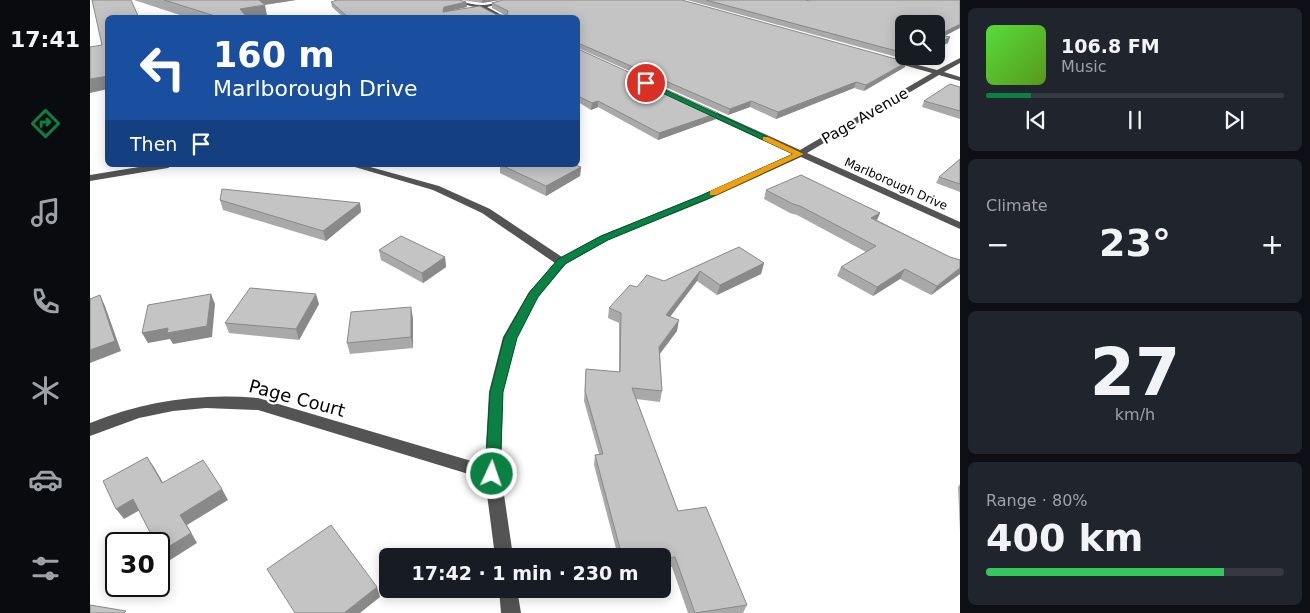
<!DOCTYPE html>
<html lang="en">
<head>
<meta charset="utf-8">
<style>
  body { margin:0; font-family:"DejaVu Sans",sans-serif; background:#20242c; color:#f1f3f6; height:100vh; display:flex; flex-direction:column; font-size:19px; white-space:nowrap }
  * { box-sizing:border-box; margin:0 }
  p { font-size:16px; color:#9ea1a6 }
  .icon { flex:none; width:28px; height:28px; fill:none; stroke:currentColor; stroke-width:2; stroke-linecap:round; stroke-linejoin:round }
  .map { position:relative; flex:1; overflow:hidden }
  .drawer { display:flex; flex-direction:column; gap:8px; padding:8px; background:#0d0f14; width:350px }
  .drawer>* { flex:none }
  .top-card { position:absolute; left:15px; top:15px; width:475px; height:152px; border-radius:8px; box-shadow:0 2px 12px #0003; background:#1a4fa0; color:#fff; overflow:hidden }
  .tools { position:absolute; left:805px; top:15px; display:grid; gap:10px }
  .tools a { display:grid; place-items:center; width:50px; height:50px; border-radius:8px; background:#171b24; box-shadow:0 2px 12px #0003; font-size:25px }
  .speed { position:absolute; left:15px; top:532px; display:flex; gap:10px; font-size:25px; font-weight:700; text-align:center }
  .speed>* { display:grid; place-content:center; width:65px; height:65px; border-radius:50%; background:#171b24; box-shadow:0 2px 12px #0003; line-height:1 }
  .speed .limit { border:2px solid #111; border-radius:8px; background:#fff; color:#111 }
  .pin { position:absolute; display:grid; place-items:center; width:42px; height:42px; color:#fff; margin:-21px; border:2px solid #fff; border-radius:50%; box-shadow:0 1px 5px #0007 }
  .me { position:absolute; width:55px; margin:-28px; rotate:3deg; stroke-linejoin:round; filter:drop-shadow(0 0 4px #0008) }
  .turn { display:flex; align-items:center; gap:18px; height:105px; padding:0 25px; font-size:22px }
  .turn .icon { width:65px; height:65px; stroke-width:2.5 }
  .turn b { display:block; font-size:35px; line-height:42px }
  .then { display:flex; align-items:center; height:48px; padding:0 25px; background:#0003; gap:10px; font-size:19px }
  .big { font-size:38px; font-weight:700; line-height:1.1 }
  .drawer .widget { flex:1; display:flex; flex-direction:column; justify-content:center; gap:8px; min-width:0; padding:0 18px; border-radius:8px; background:#20242c }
  .drawer .dial { align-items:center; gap:0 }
  .dial b { font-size:65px; line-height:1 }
  .song { display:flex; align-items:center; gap:15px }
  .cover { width:60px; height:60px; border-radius:8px; background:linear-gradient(135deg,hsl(110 70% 55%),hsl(90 70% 35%)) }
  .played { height:5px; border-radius:2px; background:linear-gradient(90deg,#0b8043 15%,#363941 15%) }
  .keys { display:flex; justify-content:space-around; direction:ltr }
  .heat { display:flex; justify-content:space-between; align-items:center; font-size:28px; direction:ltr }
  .charge { height:8px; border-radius:4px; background:linear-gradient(90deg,#34c759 80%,#363941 0) }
  .trip { position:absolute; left:289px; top:548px; width:292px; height:50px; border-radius:8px; background:#171b24; box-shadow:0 2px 12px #0003; font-weight:700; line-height:50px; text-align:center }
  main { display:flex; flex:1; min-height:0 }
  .tabs { display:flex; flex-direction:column; width:90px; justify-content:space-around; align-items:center; background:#090b0e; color:#9ea1a6 }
  .tabs .icon { width:35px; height:35px }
  .tabs .selected { color:#0b8043 }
  .tabs b { font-size:22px; color:#f1f3f6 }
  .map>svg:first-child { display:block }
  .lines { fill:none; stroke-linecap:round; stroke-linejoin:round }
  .minor { fill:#545454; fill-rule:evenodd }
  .wall { fill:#a9a9a9 }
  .shaded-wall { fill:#898989 }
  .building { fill:#c4c4c4; stroke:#898989 }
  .route { fill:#0b8043; stroke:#07532c }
  .slow { fill:#f59e0b }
  .labels { text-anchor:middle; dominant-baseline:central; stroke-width:4.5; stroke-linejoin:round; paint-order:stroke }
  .far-street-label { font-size:12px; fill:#000; stroke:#fff }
  .street-label { font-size:15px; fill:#000; stroke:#fff }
  .near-street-label { font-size:18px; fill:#000; stroke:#fff }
</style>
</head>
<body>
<main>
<nav class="tabs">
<b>17:41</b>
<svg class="icon selected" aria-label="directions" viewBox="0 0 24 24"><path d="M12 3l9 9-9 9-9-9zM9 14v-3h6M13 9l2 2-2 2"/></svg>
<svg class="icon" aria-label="music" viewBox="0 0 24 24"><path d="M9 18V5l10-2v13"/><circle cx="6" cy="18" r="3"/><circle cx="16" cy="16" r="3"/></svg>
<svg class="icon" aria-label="phone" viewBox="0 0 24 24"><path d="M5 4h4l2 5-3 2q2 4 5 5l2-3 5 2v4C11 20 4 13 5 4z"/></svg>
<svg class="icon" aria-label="climate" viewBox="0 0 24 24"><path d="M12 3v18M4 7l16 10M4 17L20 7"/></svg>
<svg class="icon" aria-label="car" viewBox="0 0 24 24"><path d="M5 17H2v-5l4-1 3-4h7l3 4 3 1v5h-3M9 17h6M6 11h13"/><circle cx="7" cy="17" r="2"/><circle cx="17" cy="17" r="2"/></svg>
<svg class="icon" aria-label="filters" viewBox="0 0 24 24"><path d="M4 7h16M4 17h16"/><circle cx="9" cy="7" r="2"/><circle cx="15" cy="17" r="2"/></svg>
</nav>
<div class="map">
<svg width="870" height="613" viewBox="0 0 870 613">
  <rect width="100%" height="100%" fill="#fff"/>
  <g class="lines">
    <!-- minor -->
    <g class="minor">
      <path d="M359 0C370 0 381 5 391 5 402 5 413 0 424 0L397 7 417 18H408L391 9 375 11V9L384 7Z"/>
      <path d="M801 58 847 70 870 58V63L854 72 870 77V81L849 75 717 153 870 222V229L711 157 617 200 518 240 476 264 448 297 427 337 413 392 411 474 423 556H405L395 479 168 410 116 408 83 411 49 418 0 436V423C55 401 109 393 168 398L395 465 399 392 413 337 439 292 465 263 392 213 343 190 258 165H273L349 186 400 209 472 257 510 236 609 196 703 154 609 111V107H615L710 150 842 73 799 61V59Z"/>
      <polygon points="61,165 83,165 78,168 0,181 0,175"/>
      <polygon points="409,589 427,589 431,613 411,613"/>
    </g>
  </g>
  <!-- wall -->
  <g class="wall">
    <polygon points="44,0 206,0 174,5 177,16 168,18 99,18"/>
    <polygon points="371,0 410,0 392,3"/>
    <polygon points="597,0 715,0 720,1 720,0 870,0 855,36 858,43 846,49 846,24 814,24 814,56 834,56 825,62"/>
    <polygon points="241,2 376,2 377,7 355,12 415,15 402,8 402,3 815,67 774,91 764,88 686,119 660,107 638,115 488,48 488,18 254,18 242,7"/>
    <polygon points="488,49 626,119 568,140 508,107 501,110 488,102"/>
    <polygon points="870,87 870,119 832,107 834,101"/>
    <polygon points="870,159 870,192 846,183 849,177"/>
    <polygon points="410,165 486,165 491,167 490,176 456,196 410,173"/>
    <polygon points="676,190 790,213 787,220 860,257 870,260 870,274 841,295 810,279 783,296 747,276 751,267 776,252 707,215 700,213 674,199"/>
    <polygon points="130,200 270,203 271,212 236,241 133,210"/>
    <polygon points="649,247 674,263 671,274 627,295 607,281 580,316 587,331 570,354 572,391 570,402 546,399 588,511 657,605 653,613 598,613 582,567 572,568 572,556 528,556 504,465 505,455 509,454 494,401 496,369 529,372 529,323 518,318 519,308 547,287 574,281"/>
    <polygon points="289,250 355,257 356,267 333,283 291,260"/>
    <polygon points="229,304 209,340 139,333 135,323"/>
    <polygon points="323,318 323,348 260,354 257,343"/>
    <polygon points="870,484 870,532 868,487"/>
  </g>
  <!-- shaded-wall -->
  <g class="shaded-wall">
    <polygon points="166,0 206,0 167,6"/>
    <polygon points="392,0 410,0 392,3"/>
    <polygon points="376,2 377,7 353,12 354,7"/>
    <polygon points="175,5 177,16 168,18 144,18 150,9"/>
    <polygon points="870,24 870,28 847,40 849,35"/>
    <polygon points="860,37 858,43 846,49 846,45"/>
    <polygon points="827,56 834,56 825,62"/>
    <polygon points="817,62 815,67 774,91 776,85"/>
    <polygon points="18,76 18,89 0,93 0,79"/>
    <polygon points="766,82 764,88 686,119 688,112"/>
    <polygon points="508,101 508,107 501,110 502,103"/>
    <polygon points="661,101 660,107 638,115 640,109"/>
    <polygon points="628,113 626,119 568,140 569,133"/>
    <polygon points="491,167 490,176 456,196 456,186"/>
    <polygon points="270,203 271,212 236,241 233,231"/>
    <polygon points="790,213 786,222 781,218"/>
    <polygon points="355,257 356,267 333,283 332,273"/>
    <polygon points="674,263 671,274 627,295 630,285"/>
    <polygon points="870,268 870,274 841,295 847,286"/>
    <polygon points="815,269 810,279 783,296 787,287"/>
    <polygon points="610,271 607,281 574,325 576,315"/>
    <polygon points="121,294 125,304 122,337 83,344 80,339 58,343 52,333"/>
    <polygon points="226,294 229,304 209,340 206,329"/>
    <polygon points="10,295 15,306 31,351 0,363 0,350"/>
    <polygon points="321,307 323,318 323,348 321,337"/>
    <polygon points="589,320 587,331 567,357 569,347"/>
    <polygon points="57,457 64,467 79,493 72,483"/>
    <polygon points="132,489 138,500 97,525 107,543 77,562 70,552 90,515"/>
    <polygon points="43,499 50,510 34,519 26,509"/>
    <polygon points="287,587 290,597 270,613 254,613"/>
  </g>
  <!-- building -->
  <g class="building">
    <polygon points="2,0 41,0 49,18 18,18 18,76 0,79 0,47 12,45"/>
    <polygon points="74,0 169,0 175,5 150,9 156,16 144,18 126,18 125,16"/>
    <polygon points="247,0 369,0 376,2 354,7 353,12 390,6 407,15 417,15 418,11 402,3 413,0 592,0 817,62 776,85 766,82 688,112 661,101 640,109 488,43 488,18 259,18 241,2"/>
    <polygon points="616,0 715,0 720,1 721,0 870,0 870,24 849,35 860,37 846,45 846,24 814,24 814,53"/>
    <polygon points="488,49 628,113 569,133 508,101 502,103 488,96"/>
    <polygon points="860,84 870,87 870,111 834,101"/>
    <polygon points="870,159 870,184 849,177"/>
    <polygon points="411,165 486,165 491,167 456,186"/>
    <polygon points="711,175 790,213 781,218 860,257 870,260 870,268 847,286 815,269 787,287 751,267 786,246 710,206 703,204 676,190"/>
    <polygon points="132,189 270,203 233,231 130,200"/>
    <polygon points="311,236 355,257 332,273 289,250"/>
    <polygon points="649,247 674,263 630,285 610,271 576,315 589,320 569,347 572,391 542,388 588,511 616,507 657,605 605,613 585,557 572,559 572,556 532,556 505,455 513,454 495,391 496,369 530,372 531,313 519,308 540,285 547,287 557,275 574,281"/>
    <polygon points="160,288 226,294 206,329 135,323"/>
    <polygon points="121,294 117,326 77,333 78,328 52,333 58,305"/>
    <polygon points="10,295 25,341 0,350 0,299"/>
    <polygon points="321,307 321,337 257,343 261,312"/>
    <polygon points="57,457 72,483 113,460 132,489 90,515 101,533 70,552 69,550 69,544 66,544 43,499 26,509 13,481"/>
    <polygon points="241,525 287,587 254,613 205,613 177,569"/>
    <polygon points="0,605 36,611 34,613 0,613"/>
  </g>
  <!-- route -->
  <polygon class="route" points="553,82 558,82 714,154 617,199 518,240 475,264 448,297 427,338 413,392 410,474 408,478 402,480 397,478 395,474 400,392 414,338 439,293 468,259 511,236 610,196 703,154 553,84"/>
  <!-- slow -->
  <polygon class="slow" points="673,137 678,137 714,154 626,195 620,195 620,191 703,154 673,140"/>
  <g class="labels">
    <!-- far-street labels -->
    <g class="far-street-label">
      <text transform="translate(806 184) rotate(24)">Marlborough Drive</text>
    </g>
    <!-- street labels -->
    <g class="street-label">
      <text transform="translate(775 116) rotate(-30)">Page Avenue</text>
    </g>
    <!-- near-street labels -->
    <g class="near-street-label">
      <text transform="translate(207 398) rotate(15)">Page Court</text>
    </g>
  </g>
</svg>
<div class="tools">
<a><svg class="icon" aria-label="search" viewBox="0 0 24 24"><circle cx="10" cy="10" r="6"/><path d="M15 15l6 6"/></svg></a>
</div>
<div class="speed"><div class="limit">30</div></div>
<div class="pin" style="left:556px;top:83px;background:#d93025"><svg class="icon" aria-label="arrive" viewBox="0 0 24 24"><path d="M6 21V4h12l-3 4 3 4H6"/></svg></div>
<svg class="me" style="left:402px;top:474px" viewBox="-20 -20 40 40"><circle r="17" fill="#0b8043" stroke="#fff" stroke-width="3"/><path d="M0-11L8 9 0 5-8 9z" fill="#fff"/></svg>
<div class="trip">17:42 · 1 min · 230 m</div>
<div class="top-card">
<div class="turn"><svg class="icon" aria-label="left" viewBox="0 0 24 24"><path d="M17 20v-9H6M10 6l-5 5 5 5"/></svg><div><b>160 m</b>Marlborough Drive</div></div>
<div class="then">Then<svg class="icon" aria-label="arrive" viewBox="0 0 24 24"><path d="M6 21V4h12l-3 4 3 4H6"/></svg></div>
</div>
</div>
<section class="drawer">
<div class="widget">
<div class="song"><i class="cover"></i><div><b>106.8 FM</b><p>Music</p></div></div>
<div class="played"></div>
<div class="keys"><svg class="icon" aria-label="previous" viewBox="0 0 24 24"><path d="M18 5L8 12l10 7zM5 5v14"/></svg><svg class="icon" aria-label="pause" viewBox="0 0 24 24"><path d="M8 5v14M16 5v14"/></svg><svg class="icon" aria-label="next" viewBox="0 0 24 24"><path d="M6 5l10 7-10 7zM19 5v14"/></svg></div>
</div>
<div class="widget"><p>Climate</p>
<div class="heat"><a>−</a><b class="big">23°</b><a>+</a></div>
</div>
<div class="widget dial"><b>27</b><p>km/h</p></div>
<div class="widget"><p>Range · 80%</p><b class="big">400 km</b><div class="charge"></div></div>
</section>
</main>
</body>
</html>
